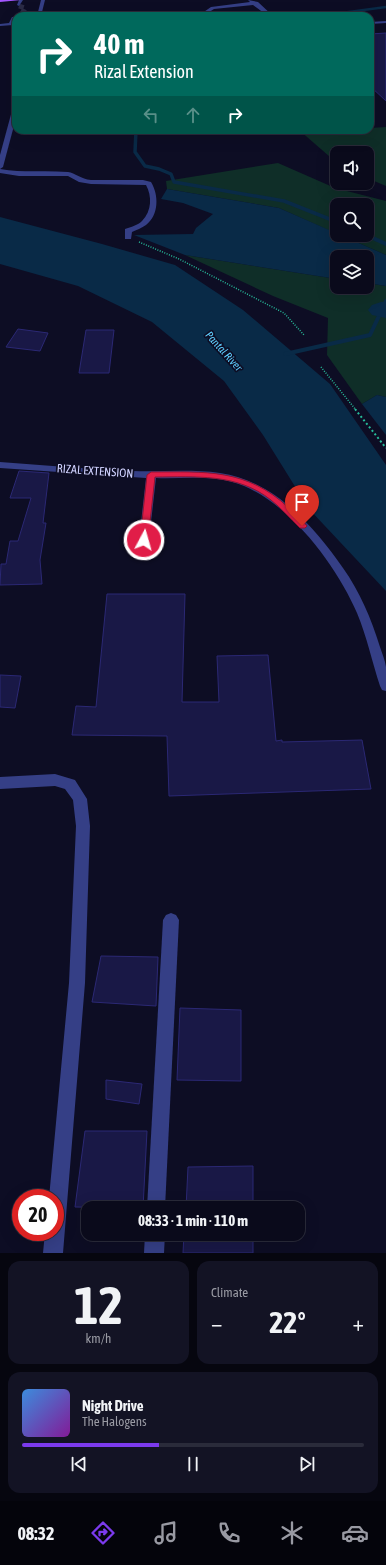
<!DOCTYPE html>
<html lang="en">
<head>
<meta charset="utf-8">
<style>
  body { margin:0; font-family:"Asap Condensed",sans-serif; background:#131324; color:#f1f3f6; height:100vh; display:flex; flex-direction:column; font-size:15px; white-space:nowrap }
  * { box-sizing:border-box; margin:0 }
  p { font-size:13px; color:#999aa3 }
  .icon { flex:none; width:22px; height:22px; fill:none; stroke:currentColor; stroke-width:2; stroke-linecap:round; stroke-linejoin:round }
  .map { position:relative; height:1253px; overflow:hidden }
  .sheet { display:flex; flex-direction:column; gap:8px; padding:8px; background:#06060f; flex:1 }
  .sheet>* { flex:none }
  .hud { position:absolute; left:12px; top:12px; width:362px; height:122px; border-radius:12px; box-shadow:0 4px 16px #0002,0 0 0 1px #2a2b3a; background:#00695c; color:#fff; overflow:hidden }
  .tools { position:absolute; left:330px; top:146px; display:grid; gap:8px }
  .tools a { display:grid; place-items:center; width:44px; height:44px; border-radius:8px; background:#0a0a1b; box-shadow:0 4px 16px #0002,0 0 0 1px #2a2b3a; font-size:20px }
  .speed { position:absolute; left:12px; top:1189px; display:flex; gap:8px; font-size:20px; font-weight:700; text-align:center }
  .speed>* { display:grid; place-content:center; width:52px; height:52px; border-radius:50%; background:#0a0a1b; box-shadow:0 4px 16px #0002,0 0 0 1px #2a2b3a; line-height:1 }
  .speed .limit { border:6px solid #d22; background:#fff; color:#111 }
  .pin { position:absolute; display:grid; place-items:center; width:34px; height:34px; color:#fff; margin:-41px -17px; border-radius:50% 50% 50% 0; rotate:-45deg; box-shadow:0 0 4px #0007 }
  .pin .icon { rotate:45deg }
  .me { position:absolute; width:44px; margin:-22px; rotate:6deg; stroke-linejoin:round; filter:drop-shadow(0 0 3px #0008) }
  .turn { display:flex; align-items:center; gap:14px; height:84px; padding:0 16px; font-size:18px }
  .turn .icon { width:52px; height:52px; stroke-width:2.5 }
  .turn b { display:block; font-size:28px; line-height:34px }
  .lanes { display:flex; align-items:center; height:38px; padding:0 16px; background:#0003; justify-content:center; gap:20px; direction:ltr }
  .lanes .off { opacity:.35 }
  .big { font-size:30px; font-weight:700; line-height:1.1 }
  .sheet .tile { flex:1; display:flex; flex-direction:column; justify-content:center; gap:6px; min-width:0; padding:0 14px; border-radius:12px; background:#131324 }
  .sheet .dial { align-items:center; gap:0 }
  .dial b { font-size:52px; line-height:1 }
  .song { display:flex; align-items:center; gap:12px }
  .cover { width:48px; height:48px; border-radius:6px; background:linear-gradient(135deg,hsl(210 70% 55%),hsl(290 70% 35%)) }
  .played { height:4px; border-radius:2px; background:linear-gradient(90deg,#7c3aed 40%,#2a2b3a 40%) }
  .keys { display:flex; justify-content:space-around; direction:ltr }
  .heat { display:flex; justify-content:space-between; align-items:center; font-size:22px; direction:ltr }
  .sheet .tiles { flex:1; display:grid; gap:8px; grid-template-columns:1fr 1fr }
  .tile:last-child { grid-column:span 2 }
  .trip { position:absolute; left:81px; top:1201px; width:224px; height:40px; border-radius:12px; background:#0a0a1b; box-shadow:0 4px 16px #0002,0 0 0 1px #2a2b3a; font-weight:700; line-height:40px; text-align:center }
  .tabs { display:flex; height:64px; justify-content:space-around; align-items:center; background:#04040b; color:#999aa3 }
  .tabs .icon { width:28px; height:28px }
  .tabs .active { color:#7c3aed }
  .tabs b { font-size:18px; color:#f1f3f6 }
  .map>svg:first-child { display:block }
  .green { fill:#0f2e28 }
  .water { fill:#092a47 }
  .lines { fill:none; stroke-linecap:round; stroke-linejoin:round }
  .stream-far2 { stroke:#092a47; stroke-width:2.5 }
  .stream-far1 { stroke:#092a47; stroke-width:3.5 }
  .stream { stroke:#092a47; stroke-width:4 }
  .river { fill:#092a47; fill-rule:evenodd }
  .building { fill:#191846; stroke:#2b2874 }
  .minor-tunnel { stroke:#2a2b45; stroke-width:5; stroke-dasharray:5 2.5; stroke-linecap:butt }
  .path-far1 { stroke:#27bc9a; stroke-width:1.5; stroke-dasharray:1 1.5; stroke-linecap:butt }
  .path { stroke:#27bc9a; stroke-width:2; stroke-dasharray:2 2.5; stroke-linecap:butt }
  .minor { fill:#353f86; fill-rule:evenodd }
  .major { fill:#a457ff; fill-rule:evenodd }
  .route { fill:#e11d48; stroke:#92132f }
  .labels { text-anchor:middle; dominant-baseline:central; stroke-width:3.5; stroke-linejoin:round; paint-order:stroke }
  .far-water-label { font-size:11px; font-style:italic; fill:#5ecfff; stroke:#0d0d24 }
  .street-label { font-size:12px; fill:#d0d2ff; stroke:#0d0d24 }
</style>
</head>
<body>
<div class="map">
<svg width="386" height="1253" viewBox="0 0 386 1253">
  <rect width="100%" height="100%" fill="#0d0d24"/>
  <!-- green -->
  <g class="green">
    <polygon points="386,127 386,186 367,178 367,153 337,153 337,163 299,130 370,130 370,128"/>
    <polygon points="278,163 335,188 386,201 386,255 340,235 367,235 367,205 337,205 337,234 279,208 167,189 166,181"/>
    <polygon points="185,255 337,279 337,287 367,287 367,283 386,286 386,397 377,395 362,404 327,355 328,318 273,296"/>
  </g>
  <!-- water -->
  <g class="water">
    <polygon points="167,189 279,208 386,255 386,286 367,283 367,257 337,257 337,279 185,255 134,235 193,234 196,228 213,214 183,203 161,199"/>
    <polygon points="0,217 102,244 175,265 243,310 330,384 386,465 386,591 309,509 263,435 224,381 152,322 78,286 0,264"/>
    <polygon points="377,395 386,397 386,435 362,404"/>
  </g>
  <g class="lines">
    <!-- stream-far2 -->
    <polyline class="stream-far2" points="319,16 386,7"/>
    <!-- stream-far1 -->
    <g class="stream-far1">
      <polyline points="136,130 135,152 145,166 159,169 171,174 174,182 284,201 337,222"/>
      <polyline points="367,235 377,240"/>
    </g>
    <!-- stream -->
    <g class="stream">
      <polyline points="375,239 386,244"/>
      <polyline points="285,354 370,335 386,301"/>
    </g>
    <!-- river -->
    <polygon class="river" points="381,302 386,302 386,318 372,315 368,310 372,305"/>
  </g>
  <!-- building -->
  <g class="building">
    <polygon points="386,33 386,101 370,86 370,34"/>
    <polygon points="18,329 48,333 40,351 6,347"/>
    <polygon points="86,330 114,330 109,373 79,373"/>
    <polygon points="19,471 49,473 43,523 46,523 40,560 42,584 0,585 1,564 6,564 10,541 18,541 31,498 10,498"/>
    <polygon points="107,594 185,594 182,702 219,702 217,656 268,655 276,741 282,740 282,742 362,740 371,789 169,796 167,736 72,735 76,706 96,707"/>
    <polygon points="0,675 21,676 15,708 0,707"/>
    <polygon points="101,956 158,957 156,1006 92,1002"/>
    <polygon points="180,1008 241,1010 241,1081 177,1080"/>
    <polygon points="106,1080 142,1084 139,1104 106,1099"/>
    <polygon points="85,1131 147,1131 143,1208 75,1207"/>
    <polygon points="253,1166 253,1208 186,1208 188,1167"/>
    <polygon points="184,1234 253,1234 253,1253 183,1253"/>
  </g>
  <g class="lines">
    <!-- minor-tunnel -->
    <polyline class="minor-tunnel" points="19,6 25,8 21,16"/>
    <!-- path-far1 -->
    <g class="path-far1">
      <polyline points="139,242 179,259 284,313 304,335"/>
      <polyline points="321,367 356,410"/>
    </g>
    <!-- path -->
    <polyline class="path" points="355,409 386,448"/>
    <!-- minor -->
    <g class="minor">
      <polygon points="19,0 23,0 19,6 17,5"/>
      <polygon points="41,0 45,0 41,16 37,16"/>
      <polygon points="248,0 258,2 273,16 268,16 253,5 214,9 203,16 198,16 211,7 250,2"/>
      <polygon points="12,17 16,17 13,25 0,26 0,24 9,23"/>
      <polygon points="386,21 386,23 370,24 370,22"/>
      <polygon points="16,105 16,118 3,167 0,169 0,155 13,107"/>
      <path d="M0 169C23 173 45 170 68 172 75 173 81 179 91 180H143L151 182C159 195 159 215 146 225 142 228 136 230 132 232L131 239H125V229C131 227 138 225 142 221 152 211 152 196 146 185L91 184 79 182 68 176H19L0 173Z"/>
      <path d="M0 462C44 465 88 469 133 471 161 472 191 469 220 473 274 481 313 525 343 568 360 592 371 618 380 647 382 653 385 660 386 667 386 675 386 683 386 691L382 690 380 686C372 662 367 637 357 613 336 564 285 496 232 482 207 475 181 479 156 478L149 540 148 543H140L139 540 146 478 0 468Z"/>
      <polygon points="55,774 75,780 87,799 90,826 85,983 63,1253 43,1253 45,1232 55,1232 55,1198 49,1198 69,983 76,826 73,800 65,789 55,786 0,789 0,777"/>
      <polygon points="171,913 176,915 179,920 165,1208 147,1208 163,920 166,915"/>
      <polygon points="145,1234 165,1234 164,1253 144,1253"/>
    </g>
    <!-- major -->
    <polygon class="major" points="0,0 21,0 0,2"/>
  </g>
  <!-- route -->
  <path class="route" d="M151 472C206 472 246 468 289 508 295 514 302 519 307 526L305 528H300C290 518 281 508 271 500 237 473 195 477 155 477L148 540 144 542H141L140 540 147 475Z"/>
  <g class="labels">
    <!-- far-water labels -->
    <g class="far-water-label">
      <text transform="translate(224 351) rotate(48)">Pantal River</text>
    </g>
    <!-- street labels -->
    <g class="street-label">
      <text transform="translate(95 471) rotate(4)">RIZAL EXTENSION</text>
    </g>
  </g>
</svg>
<div class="tools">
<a><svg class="icon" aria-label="sound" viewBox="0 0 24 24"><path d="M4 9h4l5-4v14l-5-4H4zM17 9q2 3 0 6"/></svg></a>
<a><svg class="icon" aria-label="search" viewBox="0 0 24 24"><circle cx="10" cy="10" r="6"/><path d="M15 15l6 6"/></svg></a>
<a><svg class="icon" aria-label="layers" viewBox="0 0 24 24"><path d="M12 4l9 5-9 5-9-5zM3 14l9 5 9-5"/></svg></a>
</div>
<div class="speed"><div class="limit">20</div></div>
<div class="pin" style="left:302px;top:526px;background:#d93025"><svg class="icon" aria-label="arrive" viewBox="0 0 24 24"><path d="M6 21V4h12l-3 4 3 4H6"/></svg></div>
<svg class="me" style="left:144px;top:540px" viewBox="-20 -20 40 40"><circle r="17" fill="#e11d48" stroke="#fff" stroke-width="3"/><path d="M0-11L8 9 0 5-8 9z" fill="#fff"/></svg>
<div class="trip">08:33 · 1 min · 110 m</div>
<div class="hud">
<div class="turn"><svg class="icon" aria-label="right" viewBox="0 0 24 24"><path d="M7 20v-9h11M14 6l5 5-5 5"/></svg><div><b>40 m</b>Rizal Extension</div></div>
<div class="lanes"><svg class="icon off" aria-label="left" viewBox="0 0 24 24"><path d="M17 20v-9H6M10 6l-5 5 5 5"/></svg><svg class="icon off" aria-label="ahead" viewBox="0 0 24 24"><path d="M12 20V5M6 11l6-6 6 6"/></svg><svg class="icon" aria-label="right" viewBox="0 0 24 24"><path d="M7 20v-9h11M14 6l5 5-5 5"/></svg></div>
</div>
</div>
<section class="sheet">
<div class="tiles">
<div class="tile dial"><b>12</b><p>km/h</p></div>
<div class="tile"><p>Climate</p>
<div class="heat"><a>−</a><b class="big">22°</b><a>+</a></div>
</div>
<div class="tile">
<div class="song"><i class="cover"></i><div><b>Night Drive</b><p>The Halogens</p></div></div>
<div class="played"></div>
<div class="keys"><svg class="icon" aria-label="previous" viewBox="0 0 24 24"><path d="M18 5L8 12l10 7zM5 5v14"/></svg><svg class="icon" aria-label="pause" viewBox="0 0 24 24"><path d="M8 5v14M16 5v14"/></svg><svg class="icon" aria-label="next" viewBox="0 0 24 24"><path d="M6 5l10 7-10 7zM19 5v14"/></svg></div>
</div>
</div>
</section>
<nav class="tabs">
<b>08:32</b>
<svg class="icon active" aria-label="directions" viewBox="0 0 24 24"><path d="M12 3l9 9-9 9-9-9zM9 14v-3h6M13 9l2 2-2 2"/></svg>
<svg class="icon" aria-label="music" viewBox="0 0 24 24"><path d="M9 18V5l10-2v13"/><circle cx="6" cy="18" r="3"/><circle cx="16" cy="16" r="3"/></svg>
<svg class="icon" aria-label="phone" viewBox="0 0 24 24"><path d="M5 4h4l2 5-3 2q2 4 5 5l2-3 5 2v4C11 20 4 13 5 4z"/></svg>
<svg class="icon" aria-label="climate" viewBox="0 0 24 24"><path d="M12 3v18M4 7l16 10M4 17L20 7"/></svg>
<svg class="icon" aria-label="car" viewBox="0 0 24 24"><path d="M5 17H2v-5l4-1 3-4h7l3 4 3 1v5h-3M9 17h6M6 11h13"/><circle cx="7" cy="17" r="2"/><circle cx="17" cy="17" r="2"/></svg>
</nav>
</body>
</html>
